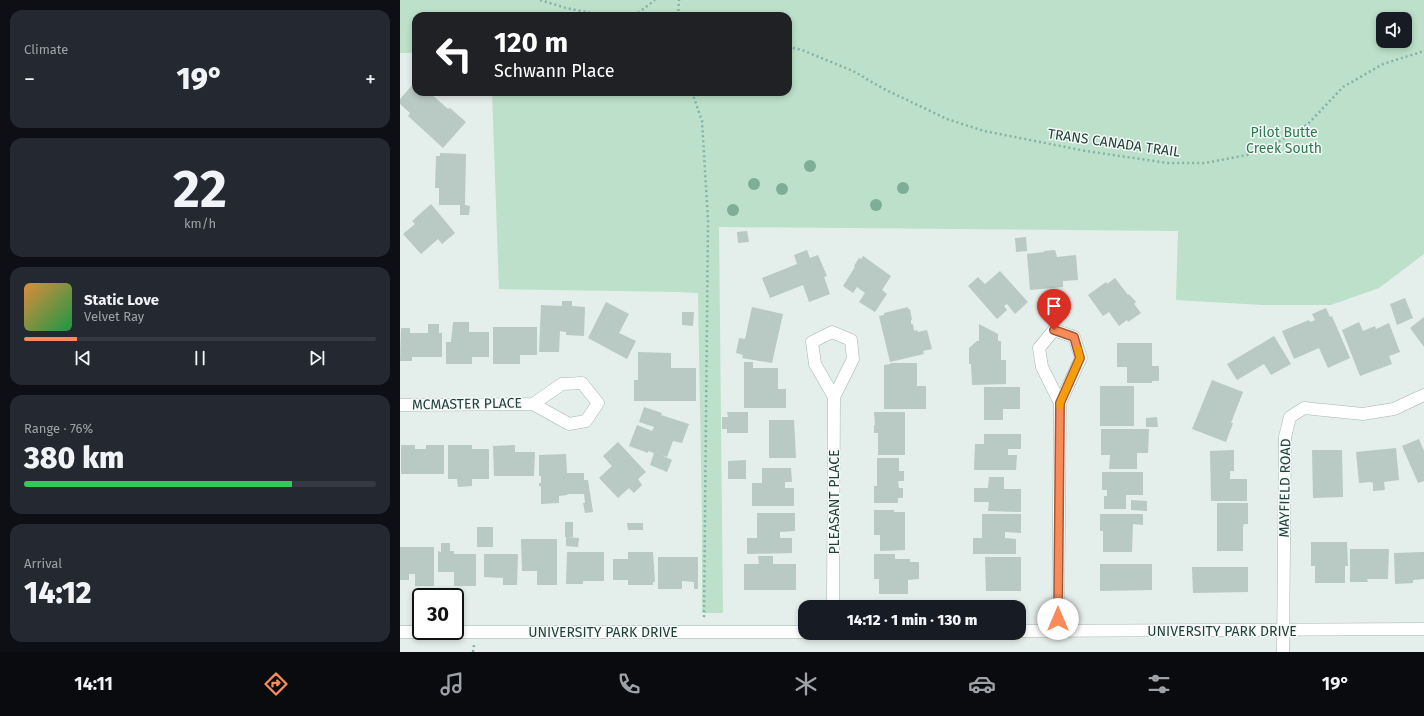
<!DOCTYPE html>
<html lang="en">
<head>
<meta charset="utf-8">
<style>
  body { margin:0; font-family:"Fira Sans",sans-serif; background:#242831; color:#f1f3f6; height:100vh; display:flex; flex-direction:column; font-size:15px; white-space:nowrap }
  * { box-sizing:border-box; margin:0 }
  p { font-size:13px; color:#9ea1a6 }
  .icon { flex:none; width:22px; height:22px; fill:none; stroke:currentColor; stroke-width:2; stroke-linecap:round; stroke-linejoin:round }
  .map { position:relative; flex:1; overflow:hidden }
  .side { display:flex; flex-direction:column; gap:10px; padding:10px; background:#0d0f14; width:400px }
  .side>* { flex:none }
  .hud { position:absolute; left:12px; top:12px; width:380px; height:84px; border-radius:12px; box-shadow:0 2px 6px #0003; background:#202124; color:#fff; overflow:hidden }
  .fabs { position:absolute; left:976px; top:12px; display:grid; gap:8px }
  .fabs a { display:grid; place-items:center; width:36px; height:36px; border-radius:8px; background:#171b24; box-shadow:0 2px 6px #0003; font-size:20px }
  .speed { position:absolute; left:12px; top:588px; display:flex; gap:8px; font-size:20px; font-weight:700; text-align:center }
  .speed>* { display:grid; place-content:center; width:52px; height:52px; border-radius:50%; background:#171b24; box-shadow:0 2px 6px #0003; line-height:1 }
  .speed .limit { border:2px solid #111; border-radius:6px; background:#fff; color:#111 }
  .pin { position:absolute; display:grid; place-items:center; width:34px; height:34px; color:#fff; margin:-41px -17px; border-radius:50% 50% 50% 0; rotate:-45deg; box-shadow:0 0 4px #0007 }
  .pin .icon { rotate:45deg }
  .me { position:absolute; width:44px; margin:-22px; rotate:0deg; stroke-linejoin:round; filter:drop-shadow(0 0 3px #0008) }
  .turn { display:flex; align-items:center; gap:14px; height:84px; padding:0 16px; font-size:18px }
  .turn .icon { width:52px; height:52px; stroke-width:2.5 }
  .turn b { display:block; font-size:28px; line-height:34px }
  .big { font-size:30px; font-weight:800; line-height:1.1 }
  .side .tile { flex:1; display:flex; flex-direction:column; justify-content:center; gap:6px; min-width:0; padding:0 14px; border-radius:12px; background:#242831 }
  .side .dial { align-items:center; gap:0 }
  .dial b { font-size:52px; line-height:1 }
  .song { display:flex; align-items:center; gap:12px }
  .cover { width:48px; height:48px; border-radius:6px; background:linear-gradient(135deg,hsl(30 70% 55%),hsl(140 70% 35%)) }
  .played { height:4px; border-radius:2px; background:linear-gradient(90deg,#f88b58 15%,#363941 15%) }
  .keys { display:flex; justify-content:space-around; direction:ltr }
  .heat { display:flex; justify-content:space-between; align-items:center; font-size:22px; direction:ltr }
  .charge { height:6px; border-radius:3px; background:linear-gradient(90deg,#34c759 76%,#363941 0) }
  .trip { position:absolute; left:398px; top:600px; width:228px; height:40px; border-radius:12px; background:#171b24; box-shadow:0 2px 6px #0003; font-weight:800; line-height:40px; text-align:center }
  .dock { display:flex; height:64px; justify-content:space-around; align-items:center; background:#090b0e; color:#9ea1a6 }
  .dock .icon { width:28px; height:28px }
  .dock .selected { color:#f88b58 }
  .dock b { font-size:18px; color:#f1f3f6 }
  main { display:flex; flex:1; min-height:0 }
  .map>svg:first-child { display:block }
  .green { fill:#bce0c9; fill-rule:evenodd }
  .building { fill:#b9c9c4 }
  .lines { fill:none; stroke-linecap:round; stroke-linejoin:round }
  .minor-casing { stroke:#a6b7b2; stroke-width:13 }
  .tertiary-casing { stroke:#a6b7b2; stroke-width:13 }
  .path { stroke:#83b3a8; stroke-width:2.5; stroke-dasharray:2 3; stroke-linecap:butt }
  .minor { stroke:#fff; stroke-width:12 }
  .tertiary { stroke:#fff; stroke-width:12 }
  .tree { fill:#7eae95 }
  .route-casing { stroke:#a15a39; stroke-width:10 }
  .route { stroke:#f88b58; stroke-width:7 }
  .slow { stroke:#f59e0b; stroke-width:7 }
  .labels { text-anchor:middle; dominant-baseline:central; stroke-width:3; stroke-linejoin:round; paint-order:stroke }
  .park-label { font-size:14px; fill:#2a7a4f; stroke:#f5faf8 }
  .street-label { font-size:14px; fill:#22413b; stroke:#f5faf8 }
</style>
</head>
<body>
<main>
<section class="side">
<div class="tile"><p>Climate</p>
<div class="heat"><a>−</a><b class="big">19°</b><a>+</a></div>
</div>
<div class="tile dial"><b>22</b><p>km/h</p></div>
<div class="tile">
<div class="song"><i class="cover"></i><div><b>Static Love</b><p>Velvet Ray</p></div></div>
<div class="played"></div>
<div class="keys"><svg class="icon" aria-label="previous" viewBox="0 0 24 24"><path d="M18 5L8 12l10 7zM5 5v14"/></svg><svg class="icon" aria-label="pause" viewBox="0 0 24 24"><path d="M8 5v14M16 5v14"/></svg><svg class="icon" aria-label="next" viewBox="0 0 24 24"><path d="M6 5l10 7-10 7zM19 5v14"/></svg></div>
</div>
<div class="tile"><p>Range · 76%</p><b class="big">380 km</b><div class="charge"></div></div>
<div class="tile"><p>Arrival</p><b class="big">14:12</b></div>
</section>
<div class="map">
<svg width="1024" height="652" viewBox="0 0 1024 652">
  <rect width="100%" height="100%" fill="#e4eeea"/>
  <!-- green -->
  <path class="green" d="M0 0H1024V254L979 288 931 305H863L776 300 778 231 319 227 323 613H302V519L298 293 278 292 99 289 92 92H388V16H16V53H0ZM983 19H1005V41H983Z"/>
  <!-- building -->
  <g class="building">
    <polygon points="16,81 16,92 29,92 48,109 50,108 66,122 43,148 8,116 10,113 0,104 0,99"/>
    <polygon points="40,153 66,154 65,205 70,206 69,215 60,215 60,205 39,205 39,188 35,188 36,156 40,156"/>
    <polygon points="31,204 55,233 42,244 38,239 21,254 3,234 15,224 12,221"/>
    <polygon points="347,231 349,242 338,243 337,232"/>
    <polygon points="626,237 627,251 616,252 615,238"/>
    <polygon points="407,250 410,258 418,255 427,276 424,277 430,294 409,302 403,285 370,298 362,278 397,264 394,255"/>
    <polygon points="655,250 657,257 676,255 678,280 663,281 663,287 630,290 627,254 644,252 644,251"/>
    <polygon points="463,256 491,276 482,290 487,294 475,312 459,302 465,293 457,287 453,293 443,286 455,267 454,266 459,258 461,259"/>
    <polygon points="600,271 628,302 615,314 607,304 604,306 607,310 597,319 568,286 578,277 585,284"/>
    <polygon points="715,278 728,295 729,294 736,302 734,304 741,313 728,322 727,320 719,326 709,312 703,316 688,295 706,282 707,284"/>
    <polygon points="1005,298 1013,318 997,325 990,304"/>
    <polygon points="162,301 172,301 172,306 185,307 184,336 166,335 166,332 160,331 159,352 139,352 141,305 162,306"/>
    <polygon points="206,302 229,314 219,333 236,341 227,359 188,338"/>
    <polygon points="352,307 383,314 372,363 342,358 343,355 336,353 339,338 345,339"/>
    <polygon points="508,307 508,309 510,309 512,320 511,320 511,324 513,324 514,331 517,330 518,332 527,330 532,349 523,351 524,354 490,362 479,316 484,315 484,313"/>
    <polygon points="926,308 930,317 932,316 950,358 928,368 919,348 894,359 882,331 909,320 910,322 915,320 912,314"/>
    <polygon points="282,312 294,312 293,326 282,325"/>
    <polygon points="1024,317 1024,347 1010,328"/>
    <polygon points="53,322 69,322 69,332 89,332 89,357 72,357 72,364 46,364 46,342 51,342"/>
    <polygon points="959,322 963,331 975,326 976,329 989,323 1000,352 989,356 992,364 960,376 942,330"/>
    <polygon points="28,324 39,324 39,333 42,333 42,357 12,357 12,361 0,361 1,328 10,328 10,333 28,333"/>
    <polygon points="579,324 598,334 598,341 601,341 601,360 606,360 606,384 572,385 571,364 569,364 569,348 577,341 579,341"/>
    <polygon points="93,327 137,327 137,355 120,355 120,364 93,364"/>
    <polygon points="874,336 891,364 871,375 864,364 837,380 827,364"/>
    <polygon points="717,343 752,343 752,366 759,366 759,381 752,381 752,383 727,383 727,367 717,367"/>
    <polygon points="238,352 271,353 271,368 296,368 296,401 234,401 234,380 238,380"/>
    <polygon points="344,362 353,362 353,368 378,368 378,389 386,389 386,408 344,408"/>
    <polygon points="491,363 517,363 517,386 526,386 526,409 484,409 484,365 490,364"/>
    <polygon points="812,380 843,392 831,423 833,423 826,442 792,429"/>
    <rect x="700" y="386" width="34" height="40"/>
    <polygon points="584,387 620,387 620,409 603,409 603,420 584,420"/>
    <polygon points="244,407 262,413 261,415 289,424 282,443 273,441 267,457 261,455 272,460 267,472 250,465 254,453 248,451 248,453 229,446 237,425 252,431 254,427 239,422"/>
    <polygon points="327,412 348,412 348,433 327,433 327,429 322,429 322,417 328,417"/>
    <polygon points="474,412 505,412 505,455 478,455 478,433 474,433 474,425 475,425"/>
    <polygon points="757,417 758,427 746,427 746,418"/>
    <polygon points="369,420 394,420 396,458 369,458"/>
    <polygon points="701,429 749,429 748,453 737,453 737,469 709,469 710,455 701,455"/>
    <polygon points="584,434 621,434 621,449 608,449 608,455 617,455 616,470 574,470 575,444 584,444"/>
    <polygon points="1019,439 1024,451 1024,481 1018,483 1002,446"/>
    <polygon points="218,442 246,472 238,479 242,485 234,493 229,488 218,498 199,478 212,466 203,456"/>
    <polygon points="1,445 15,445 15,449 26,449 26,445 44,445 44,474 1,474"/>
    <polygon points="48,445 72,445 72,449 89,449 89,479 72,479 72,486 58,487 57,479 48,479"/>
    <polygon points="115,445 115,452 135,452 134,476 94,476 93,446"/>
    <polygon points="996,448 999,480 984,482 985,490 973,491 973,483 971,482 959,483 956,452"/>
    <polygon points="834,450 834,471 830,471 830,479 847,479 847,501 811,501 810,451"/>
    <polygon points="912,450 942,450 943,497 913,498"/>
    <polygon points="166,454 167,473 184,473 184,480 188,480 193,512 185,513 183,503 185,503 184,494 168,494 167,495 159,496 159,503 141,504 141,486 139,486 139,483 141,483 141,476 139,476 139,455"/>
    <polygon points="477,458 499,458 499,471 504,471 504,481 498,481 499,488 503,488 503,498 498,498 498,503 474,503 474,486 477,486"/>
    <polygon points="346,460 346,479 328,479 328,461"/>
    <polygon points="362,468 391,468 392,482 385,482 385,488 394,488 394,506 352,506 352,483 362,483"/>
    <polygon points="702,472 743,472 743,495 726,495 726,509 704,509 704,496 707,496 707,490 702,490"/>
    <polygon points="589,477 604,477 604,489 621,489 621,512 588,511 589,502 574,502 574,488 588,488"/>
    <polygon points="731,500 747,501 747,511 731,510"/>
    <polygon points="817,503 848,503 848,524 844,524 843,527 843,551 817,551"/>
    <polygon points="474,510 494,510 494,512 505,512 505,550 480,551 480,535 474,535"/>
    <polygon points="357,513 395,513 395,531 380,532 380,538 392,538 392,553 347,554 347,538 357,538"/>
    <polygon points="582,514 621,514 621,533 605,532 605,538 616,539 616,554 573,554 573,538 582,538"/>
    <polygon points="700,514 743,514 743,525 733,524 732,552 703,552 703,531 700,531"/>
    <rect x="165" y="522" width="8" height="15"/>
    <polygon points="227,523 243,523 243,530 228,530"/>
    <rect x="77" y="527" width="16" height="20"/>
    <polygon points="166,537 179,538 178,547 166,546"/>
    <polygon points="121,539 157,539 157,585 137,585 137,571 122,571"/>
    <polygon points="911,542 947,542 948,566 945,566 945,583 915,583 915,566 911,566"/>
    <polygon points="41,543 50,543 50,551 54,551 54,554 76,554 76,586 54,586 54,572 38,572 38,551 41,552"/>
    <polygon points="0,547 34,547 34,586 15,586 15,574 9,574 9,580 0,580"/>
    <polygon points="950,549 989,549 988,579 967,579 968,582 950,582"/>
    <polygon points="167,552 204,552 204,581 183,581 183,584 166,584"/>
    <polygon points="228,552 253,552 255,582 253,582 253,585 228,585 228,580 213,580 213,559 228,559"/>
    <polygon points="1024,552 1024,579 1013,580 1013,583 995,584 994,553"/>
    <polygon points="84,554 118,554 117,585 103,585 103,578 84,577"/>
    <polygon points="474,554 495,554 495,559 510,559 510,562 519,562 519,579 508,580 508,594 479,594 479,579 474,579"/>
    <polygon points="358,556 373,556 373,564 396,564 396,590 344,590 344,564 359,564"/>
    <polygon points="258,557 298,557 298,589 294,589 294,582 282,581 282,589 258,589"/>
    <polygon points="585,557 621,557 621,591 586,591"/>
    <polygon points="700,564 752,564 752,590 700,591"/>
    <polygon points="792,567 848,567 848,592 793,593"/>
  </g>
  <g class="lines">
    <!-- minor casing -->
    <g class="minor-casing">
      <g id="minor">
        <polyline points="0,405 133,404 169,424 186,421 198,403 182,383 162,384 133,404"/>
        <polyline points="433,607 434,397 453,359 451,340 432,332 412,342 415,364 434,397"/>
        <polyline points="658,631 660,403 681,358 674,337 654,330 639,348 642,367 660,403"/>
        <polyline points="883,652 885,437 890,417 904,408 963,414 994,409 1024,395"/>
      </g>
    </g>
    <!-- tertiary casing -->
    <g class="tertiary-casing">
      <g id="tertiary">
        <polyline points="619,631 1024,629"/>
        <polyline points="0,632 405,632"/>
      </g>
    </g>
    <!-- path -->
    <g class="path">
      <polyline points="140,0 166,8 206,16"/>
      <polyline points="234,16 255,0"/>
      <polyline points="278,16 279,0"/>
      <polyline points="388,47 402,50 453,71 484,89 547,119 584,131 686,151 768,163 805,163 847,155 875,144 908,124 943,87 983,64 1024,51"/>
      <polyline points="292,92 302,121 308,220 304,618"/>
      <polyline points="73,652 74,645"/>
    </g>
    <!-- minor -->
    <use href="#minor" class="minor"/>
    <!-- tertiary -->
    <use href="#tertiary" class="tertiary"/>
  </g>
  <!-- trees -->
  <g class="tree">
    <circle cx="410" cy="166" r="6"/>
    <circle cx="354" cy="184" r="6"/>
    <circle cx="503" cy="188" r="6"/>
    <circle cx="382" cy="189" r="6"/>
    <circle cx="476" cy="205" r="6"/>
    <circle cx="333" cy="210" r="6"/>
  </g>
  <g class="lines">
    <!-- route casing -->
    <g class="route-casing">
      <polyline id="route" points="654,330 674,337 680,358 660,403 658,619"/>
    </g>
    <!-- route -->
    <use href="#route" class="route"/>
    <!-- slow -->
    <polyline class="slow" points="660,406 660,403 680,358 678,349"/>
  </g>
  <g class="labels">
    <!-- park labels -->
    <g class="park-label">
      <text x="884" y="132">Pilot Butte<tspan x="884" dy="16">Creek South</tspan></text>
    </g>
    <!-- street labels -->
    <g class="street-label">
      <text transform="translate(714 143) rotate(8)">TRANS CANADA TRAIL</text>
      <text transform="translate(67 404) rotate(-1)">MCMASTER PLACE</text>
      <text transform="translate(885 488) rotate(-89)">MAYFIELD ROAD</text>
      <text transform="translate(434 502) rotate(-90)">PLEASANT PLACE</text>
      <text x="822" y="631">UNIVERSITY PARK DRIVE</text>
      <text x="203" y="632">UNIVERSITY PARK DRIVE</text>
    </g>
  </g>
</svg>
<div class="fabs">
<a><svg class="icon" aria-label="sound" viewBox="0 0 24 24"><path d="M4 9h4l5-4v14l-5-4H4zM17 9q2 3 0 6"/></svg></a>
</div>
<div class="speed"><div class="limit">30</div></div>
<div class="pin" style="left:654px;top:330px;background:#d93025"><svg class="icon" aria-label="arrive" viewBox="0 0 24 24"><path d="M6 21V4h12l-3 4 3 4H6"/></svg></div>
<svg class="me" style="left:658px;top:619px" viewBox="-20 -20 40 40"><circle r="19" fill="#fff"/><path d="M0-13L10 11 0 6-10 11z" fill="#f88b58"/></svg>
<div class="trip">14:12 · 1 min · 130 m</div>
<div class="hud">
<div class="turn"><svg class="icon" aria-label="left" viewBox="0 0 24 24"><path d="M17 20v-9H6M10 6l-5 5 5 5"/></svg><div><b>120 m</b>Schwann Place</div></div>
</div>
</div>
</main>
<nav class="dock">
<b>14:11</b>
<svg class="icon selected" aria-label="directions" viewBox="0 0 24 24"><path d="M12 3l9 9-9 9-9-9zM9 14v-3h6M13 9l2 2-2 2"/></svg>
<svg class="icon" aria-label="music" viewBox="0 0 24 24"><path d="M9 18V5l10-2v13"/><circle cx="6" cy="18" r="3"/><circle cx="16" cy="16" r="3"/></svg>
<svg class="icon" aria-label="phone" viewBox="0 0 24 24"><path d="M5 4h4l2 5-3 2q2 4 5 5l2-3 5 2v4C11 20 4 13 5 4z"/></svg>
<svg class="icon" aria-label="climate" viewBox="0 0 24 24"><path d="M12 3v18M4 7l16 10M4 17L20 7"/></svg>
<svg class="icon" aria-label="car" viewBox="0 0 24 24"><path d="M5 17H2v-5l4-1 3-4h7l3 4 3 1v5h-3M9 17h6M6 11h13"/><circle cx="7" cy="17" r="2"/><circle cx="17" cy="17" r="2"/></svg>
<svg class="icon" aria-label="filters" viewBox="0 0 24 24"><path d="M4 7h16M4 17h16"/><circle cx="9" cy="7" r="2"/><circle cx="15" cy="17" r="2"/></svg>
<b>19°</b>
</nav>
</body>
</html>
